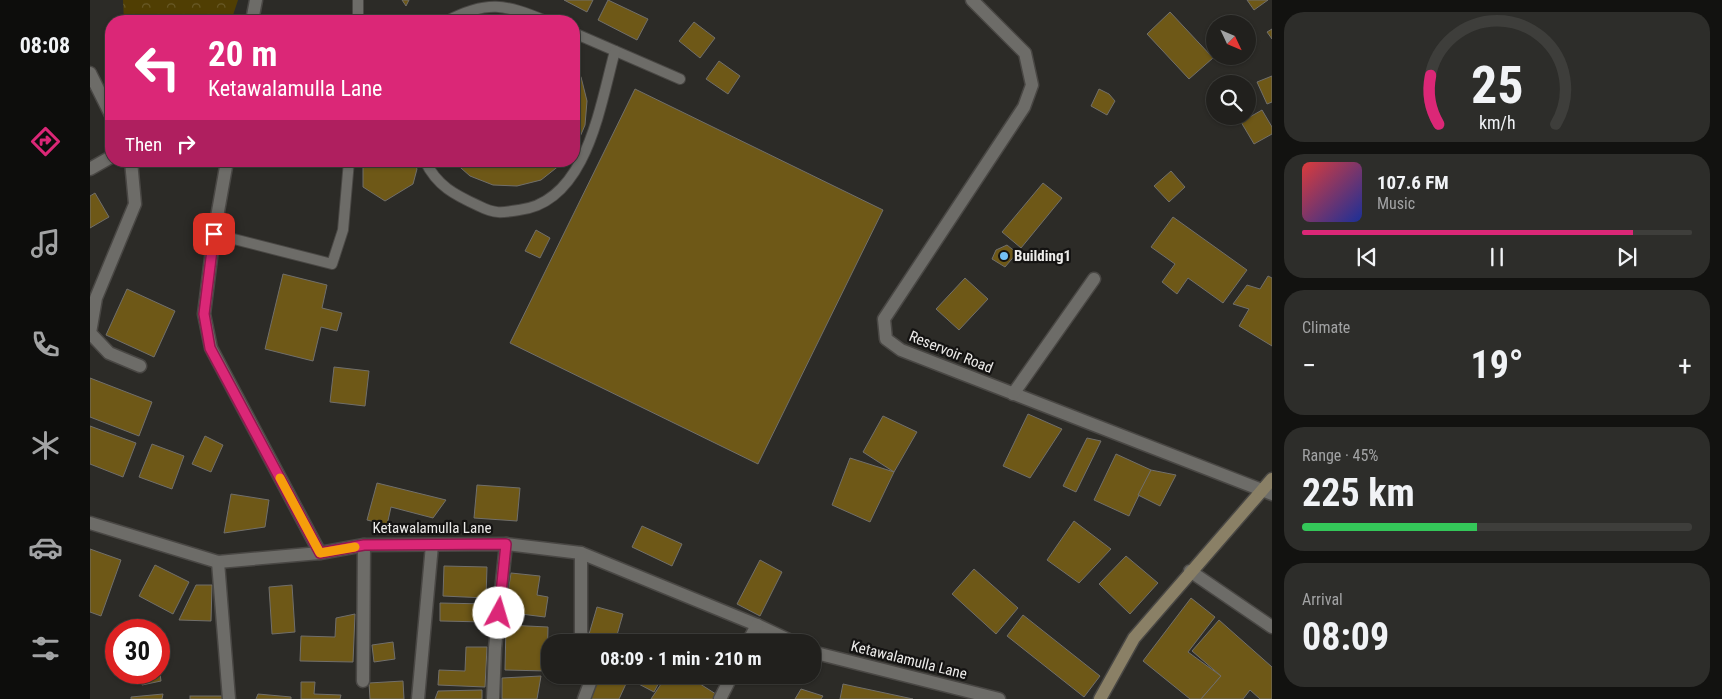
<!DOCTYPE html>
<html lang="en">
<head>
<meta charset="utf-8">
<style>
  body { margin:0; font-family:"Roboto Condensed",sans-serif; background:#2d2d2a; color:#f1f3f6; height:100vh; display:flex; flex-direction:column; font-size:19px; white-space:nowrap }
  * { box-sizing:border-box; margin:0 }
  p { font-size:16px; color:#a2a3a4 }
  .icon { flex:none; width:28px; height:28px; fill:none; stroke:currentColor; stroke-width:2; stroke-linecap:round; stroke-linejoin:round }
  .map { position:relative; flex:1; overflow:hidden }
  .side { display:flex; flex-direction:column; gap:12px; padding:12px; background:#121210; width:450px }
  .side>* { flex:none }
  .top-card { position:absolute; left:15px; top:15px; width:475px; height:152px; border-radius:20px; box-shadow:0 1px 4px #0004,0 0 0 1px #3e3e3b; background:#db2777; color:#fff; overflow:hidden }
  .needle { width:32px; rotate:134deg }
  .buttons { position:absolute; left:1116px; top:15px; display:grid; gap:10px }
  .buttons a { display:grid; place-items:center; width:50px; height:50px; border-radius:50%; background:#21201d; box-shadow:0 1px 4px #0004,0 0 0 1px #3e3e3b; font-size:25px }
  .speed { position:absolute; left:15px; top:619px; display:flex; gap:10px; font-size:25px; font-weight:700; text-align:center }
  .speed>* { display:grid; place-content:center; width:65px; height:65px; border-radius:50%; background:#21201d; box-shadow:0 1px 4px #0004,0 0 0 1px #3e3e3b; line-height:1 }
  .speed .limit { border:8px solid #d22; background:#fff; color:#111 }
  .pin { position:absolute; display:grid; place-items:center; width:42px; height:42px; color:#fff; margin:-21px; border-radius:10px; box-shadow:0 2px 8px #0006 }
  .me { position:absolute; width:55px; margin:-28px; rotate:6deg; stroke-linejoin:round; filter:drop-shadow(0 0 4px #0008) }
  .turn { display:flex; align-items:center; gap:18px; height:105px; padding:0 20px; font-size:22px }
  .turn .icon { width:65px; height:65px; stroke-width:2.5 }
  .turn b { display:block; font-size:35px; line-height:42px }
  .then { display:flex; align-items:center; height:48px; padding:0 20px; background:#0003; gap:10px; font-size:19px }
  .big { font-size:38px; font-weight:700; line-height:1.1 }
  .side .tile { flex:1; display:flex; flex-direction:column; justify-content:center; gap:8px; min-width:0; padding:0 18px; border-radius:20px; background:#2d2d2a }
  .side .dial { align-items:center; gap:0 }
  .dial svg { height:130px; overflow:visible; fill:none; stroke:#3e3e3b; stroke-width:7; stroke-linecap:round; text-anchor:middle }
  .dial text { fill:#f1f3f6; stroke:none }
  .song { display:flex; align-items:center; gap:15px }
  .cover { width:60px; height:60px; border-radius:8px; background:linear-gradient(135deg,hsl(0 70% 55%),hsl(230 70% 35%)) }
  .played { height:5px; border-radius:2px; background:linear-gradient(90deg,#db2777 85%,#3e3e3b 85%) }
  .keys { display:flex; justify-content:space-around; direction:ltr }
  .heat { display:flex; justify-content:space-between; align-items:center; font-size:28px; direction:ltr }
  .charge { height:8px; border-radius:4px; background:linear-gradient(90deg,#34c759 45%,#3e3e3b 0) }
  .trip { position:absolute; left:451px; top:634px; width:280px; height:50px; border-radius:20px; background:#21201d; box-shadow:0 1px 4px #0004,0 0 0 1px #3e3e3b; font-weight:700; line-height:50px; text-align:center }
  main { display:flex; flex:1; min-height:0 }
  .dock { display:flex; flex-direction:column; width:90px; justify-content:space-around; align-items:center; background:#0d0d0c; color:#a2a3a4 }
  .dock .icon { width:35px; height:35px }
  .dock .active { color:#db2777 }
  .dock b { font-size:22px; color:#f1f3f6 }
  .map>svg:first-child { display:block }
  .forest { fill:url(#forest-crowns) }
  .building { fill:#6e5817; stroke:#716f6b }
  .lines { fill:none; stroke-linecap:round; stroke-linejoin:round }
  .service-casing { stroke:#494744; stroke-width:12 }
  .minor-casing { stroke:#494744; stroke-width:15 }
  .tertiary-casing { stroke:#494744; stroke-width:15 }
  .secondary-casing { stroke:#494744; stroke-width:15 }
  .service { stroke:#6d6c68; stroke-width:10 }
  .minor { stroke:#6d6c68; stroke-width:12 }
  .tertiary { stroke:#6d6c68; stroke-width:12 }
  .secondary { stroke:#8a8066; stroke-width:12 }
  .route-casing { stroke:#8e194d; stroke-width:12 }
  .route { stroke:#db2777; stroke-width:9 }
  .slow { stroke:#f59e0b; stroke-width:9 }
  .poi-dot { fill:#73c1f5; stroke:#141312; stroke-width:2 }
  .labels { text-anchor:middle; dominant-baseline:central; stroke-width:4.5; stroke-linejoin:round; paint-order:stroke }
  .poi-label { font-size:15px; font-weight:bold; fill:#ecebe9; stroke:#141312; text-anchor:start }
  .street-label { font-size:15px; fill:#ecebe9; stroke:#141312 }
</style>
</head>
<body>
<main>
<nav class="dock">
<b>08:08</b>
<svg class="icon active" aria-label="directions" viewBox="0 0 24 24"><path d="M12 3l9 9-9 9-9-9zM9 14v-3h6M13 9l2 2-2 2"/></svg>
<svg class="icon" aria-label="music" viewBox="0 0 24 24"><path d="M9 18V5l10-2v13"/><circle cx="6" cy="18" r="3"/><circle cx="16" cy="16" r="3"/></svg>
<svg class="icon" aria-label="phone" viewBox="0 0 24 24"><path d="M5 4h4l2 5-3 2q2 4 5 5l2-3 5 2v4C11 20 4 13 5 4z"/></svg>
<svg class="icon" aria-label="climate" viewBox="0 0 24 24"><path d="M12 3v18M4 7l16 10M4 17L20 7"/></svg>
<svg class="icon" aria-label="car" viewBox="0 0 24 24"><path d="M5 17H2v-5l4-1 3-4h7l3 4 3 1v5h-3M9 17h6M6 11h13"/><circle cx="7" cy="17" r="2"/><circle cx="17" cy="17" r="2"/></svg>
<svg class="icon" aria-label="filters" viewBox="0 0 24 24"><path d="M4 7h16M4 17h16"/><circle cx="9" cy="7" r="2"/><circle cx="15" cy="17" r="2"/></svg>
</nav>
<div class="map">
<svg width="1182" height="699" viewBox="0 0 1182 699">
  <defs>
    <pattern id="forest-crowns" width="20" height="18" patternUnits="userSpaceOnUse" patternTransform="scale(1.25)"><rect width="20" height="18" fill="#503e03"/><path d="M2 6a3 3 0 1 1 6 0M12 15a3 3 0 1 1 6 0" fill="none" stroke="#695a28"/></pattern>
  </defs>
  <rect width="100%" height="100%" fill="#2c2b27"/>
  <!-- forest -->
  <polygon class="forest" points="33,0 148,0 141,21 34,21"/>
  <!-- building -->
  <g class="building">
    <polygon points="312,0 319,0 316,6"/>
    <polygon points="474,0 503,0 497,12"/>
    <polygon points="518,0 558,19 547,40 508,20"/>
    <polygon points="1157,0 1178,0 1164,10"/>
    <polygon points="1080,12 1123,58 1099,79 1057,34"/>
    <polygon points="183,16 212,21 182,21"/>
    <polygon points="604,22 625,38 610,58 589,41"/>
    <polygon points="1182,29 1182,39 1177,32"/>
    <polygon points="629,61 650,76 638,94 616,79"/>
    <polygon points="484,67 491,77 497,101 495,125 484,151"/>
    <polygon points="1182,76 1182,102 1177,104 1167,82"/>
    <polygon points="545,89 793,210 668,464 420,343"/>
    <polygon points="1009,89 1019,94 1025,101 1017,115 1001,106"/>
    <polygon points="1172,110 1182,127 1182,134 1164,144 1151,122"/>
    <polygon points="273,161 323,161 327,169 323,184 295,201 273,187"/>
    <polygon points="363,161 475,161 451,180 427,186 403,185 380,176"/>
    <polygon points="1081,171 1095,187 1079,202 1064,186"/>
    <polygon points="953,183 972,198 931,248 912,232"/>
    <polygon points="5,193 19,217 0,228 0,196"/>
    <polygon points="1083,217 1157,270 1133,303 1098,278 1087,294 1072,282 1085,264 1061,247"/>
    <polygon points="446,230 460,238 450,258 435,251"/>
    <polygon points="917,245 927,253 915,267 902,259 906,250"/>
    <polygon points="193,274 237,285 232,308 252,313 247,331 231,327 223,361 175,349"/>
    <polygon points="1178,276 1182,278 1182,346 1149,326 1159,309 1143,304 1157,285 1170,289"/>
    <polygon points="875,278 898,299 869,330 846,309"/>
    <polygon points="37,289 85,311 64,357 16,335"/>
    <polygon points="244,367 279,371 275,406 240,402"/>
    <polygon points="0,378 62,402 49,436 0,417"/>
    <polygon points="938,414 972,429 940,478 913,466"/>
    <polygon points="793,416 827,432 804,472 773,452"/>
    <polygon points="0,426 46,443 33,477 0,464"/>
    <polygon points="115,436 133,445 121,472 102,464"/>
    <polygon points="997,438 1011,441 986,492 973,486"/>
    <polygon points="62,444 94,456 82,489 49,477"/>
    <polygon points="1026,454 1061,470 1039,516 1004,500"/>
    <polygon points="760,458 804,472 780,522 742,505"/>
    <polygon points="1061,470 1086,475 1070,506 1048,495"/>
    <polygon points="287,483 356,500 343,518 301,507 297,525 277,520"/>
    <polygon points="387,485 430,488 427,521 384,518"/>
    <polygon points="141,494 179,500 175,527 134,533"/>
    <polygon points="984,521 1021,549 989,583 957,560"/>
    <polygon points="552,526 592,544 582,566 542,547"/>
    <polygon points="0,549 31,560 11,616 0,612"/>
    <polygon points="1036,556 1068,583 1040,614 1009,584"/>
    <polygon points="670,560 692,572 670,616 647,604"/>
    <polygon points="65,565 99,582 83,614 49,596"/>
    <polygon points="354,566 397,567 396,598 353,596"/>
    <polygon points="884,569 928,608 906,634 862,594"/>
    <polygon points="421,573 450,576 447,595 458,597 455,617 415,612"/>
    <polygon points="106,585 122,585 121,621 89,620"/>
    <polygon points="202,585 205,632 182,634 179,587"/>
    <polygon points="1101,598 1125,617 1098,652 1131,676 1111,699 1100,699 1053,661"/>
    <polygon points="350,603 397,604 396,622 350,621"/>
    <polygon points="507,607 533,614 525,642 497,641"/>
    <polygon points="265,614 263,662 210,661 211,636 245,637 246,618"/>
    <polygon points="933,615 1010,676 994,697 917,636"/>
    <polygon points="1129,620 1182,667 1182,699 1170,699 1160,690 1153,699 1111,699 1131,676 1102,651"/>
    <polygon points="416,625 458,627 457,671 415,670"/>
    <polygon points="303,642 305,659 284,662 282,645"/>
    <polygon points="376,647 397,647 395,687 348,685 349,670 375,671"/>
    <polygon points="69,666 71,681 52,685 50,672 69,672"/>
    <polygon points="511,675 540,675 529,699 499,699"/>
    <polygon points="544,675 573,675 564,692 541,680"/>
    <polygon points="577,675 596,675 629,696 627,699 561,699"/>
    <polygon points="451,676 447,699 412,699 412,678"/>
    <polygon points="313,681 314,699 280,699 279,683"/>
    <polygon points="211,682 225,682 224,694 251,695 250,699 211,699"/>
    <polygon points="753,684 823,699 750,699"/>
    <polygon points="711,689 733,696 731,699 705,699"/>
    <polygon points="392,690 392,699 345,699 348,691"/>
    <polygon points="73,694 72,699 41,699 41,697"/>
    <polygon points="168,694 201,697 201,699 166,699"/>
    <rect x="100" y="696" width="33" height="3"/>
  </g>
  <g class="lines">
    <!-- service casing -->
    <g class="service-casing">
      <g id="service">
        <polyline points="268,21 268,0"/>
        <path d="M357 21C397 0 415 4 456 21"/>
        <polyline points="484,33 590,79"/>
        <path d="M335 161C347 186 365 195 389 206 405 214 411 213 429 210 497 202 510 105 525 51"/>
        <polyline points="124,234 242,264 253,230 259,161"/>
      </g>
    </g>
    <!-- minor casing -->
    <g class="minor-casing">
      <g id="minor">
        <polyline points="882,0 935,53 942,85 934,107 794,319 796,339 811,350 1182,494"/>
        <polyline points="162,21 166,0"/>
        <polyline points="41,161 45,204 6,298 0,333 19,353 50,366"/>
        <polyline points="137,161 124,234 114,314 121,348 230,553"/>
        <polyline points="923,394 1004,279"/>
        <polyline points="0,523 128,562 230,553 274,545 416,544 491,553 667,625 703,642"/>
        <polyline points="491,553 491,633 495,642"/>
        <polyline points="128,562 139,699"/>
        <polyline points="1100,571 1182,627"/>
        <polyline points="658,642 667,625"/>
        <polyline points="722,652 909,699"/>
        <polyline points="273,681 274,545"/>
        <polyline points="328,699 342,545"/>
        <polyline points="403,699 405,648 416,544"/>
        <polyline points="494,699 503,675"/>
        <polyline points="630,699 642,675"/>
      </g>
    </g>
    <!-- tertiary casing -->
    <g class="tertiary-casing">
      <g id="tertiary">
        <polyline points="0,73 21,115"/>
        <polyline points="0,169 21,157"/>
      </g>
    </g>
    <!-- secondary casing -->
    <g class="secondary-casing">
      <polyline id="secondary" points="1010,699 1044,638 1182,479"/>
    </g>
    <!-- service -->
    <use href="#service" class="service"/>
    <!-- minor -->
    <use href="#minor" class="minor"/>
    <!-- tertiary -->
    <use href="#tertiary" class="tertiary"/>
    <!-- secondary -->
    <use href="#secondary" class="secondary"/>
  </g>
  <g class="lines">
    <!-- route casing -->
    <g class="route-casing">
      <polyline id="route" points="124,234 114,314 120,348 230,553 274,545 416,544 409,613"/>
    </g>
    <!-- route -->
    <use href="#route" class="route"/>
    <!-- slow -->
    <polyline class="slow" points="190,478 230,553 265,547"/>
  </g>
  <!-- markers -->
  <circle class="poi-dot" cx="914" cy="256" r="5"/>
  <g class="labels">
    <!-- poi labels -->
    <g class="poi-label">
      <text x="924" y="256">Building1</text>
    </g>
    <!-- street labels -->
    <g class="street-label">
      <text transform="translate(861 352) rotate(22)">Reservoir Road</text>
      <text x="342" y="528">Ketawalamulla Lane</text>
      <text transform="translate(819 660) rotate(14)">Ketawalamulla Lane</text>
    </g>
  </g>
</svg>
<div class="buttons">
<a><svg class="needle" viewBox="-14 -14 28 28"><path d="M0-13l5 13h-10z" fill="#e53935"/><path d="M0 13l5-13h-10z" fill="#a2a3a4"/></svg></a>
<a><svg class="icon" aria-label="search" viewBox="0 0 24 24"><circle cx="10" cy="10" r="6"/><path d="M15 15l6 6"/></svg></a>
</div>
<div class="speed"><div class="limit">30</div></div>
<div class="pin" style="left:124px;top:234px;background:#d93025"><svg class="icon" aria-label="arrive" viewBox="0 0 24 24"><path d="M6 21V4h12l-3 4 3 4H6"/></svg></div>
<svg class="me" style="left:409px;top:613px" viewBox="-20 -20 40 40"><circle r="19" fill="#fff"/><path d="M0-13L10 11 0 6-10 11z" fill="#db2777"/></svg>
<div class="trip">08:09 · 1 min · 210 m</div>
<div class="top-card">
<div class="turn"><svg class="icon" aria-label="left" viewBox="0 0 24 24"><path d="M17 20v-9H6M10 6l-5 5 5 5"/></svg><div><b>20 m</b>Ketawalamulla Lane</div></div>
<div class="then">Then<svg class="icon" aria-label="right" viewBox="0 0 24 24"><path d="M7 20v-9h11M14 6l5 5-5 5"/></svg></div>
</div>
</div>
<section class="side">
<div class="tile dial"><svg viewBox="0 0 100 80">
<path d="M14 69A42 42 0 1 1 86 69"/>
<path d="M14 69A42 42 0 0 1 9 39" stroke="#db2777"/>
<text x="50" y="56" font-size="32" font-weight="700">25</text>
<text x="50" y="72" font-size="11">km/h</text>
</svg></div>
<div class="tile">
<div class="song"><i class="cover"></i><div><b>107.6 FM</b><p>Music</p></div></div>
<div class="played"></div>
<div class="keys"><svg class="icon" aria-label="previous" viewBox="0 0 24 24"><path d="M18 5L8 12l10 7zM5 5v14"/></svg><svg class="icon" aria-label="pause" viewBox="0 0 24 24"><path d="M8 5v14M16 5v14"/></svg><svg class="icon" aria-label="next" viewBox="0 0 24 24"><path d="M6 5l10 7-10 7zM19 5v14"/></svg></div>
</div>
<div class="tile"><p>Climate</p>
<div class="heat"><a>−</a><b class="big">19°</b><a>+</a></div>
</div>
<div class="tile"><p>Range · 45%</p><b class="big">225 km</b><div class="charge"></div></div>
<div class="tile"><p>Arrival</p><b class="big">08:09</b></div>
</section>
</main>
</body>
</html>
